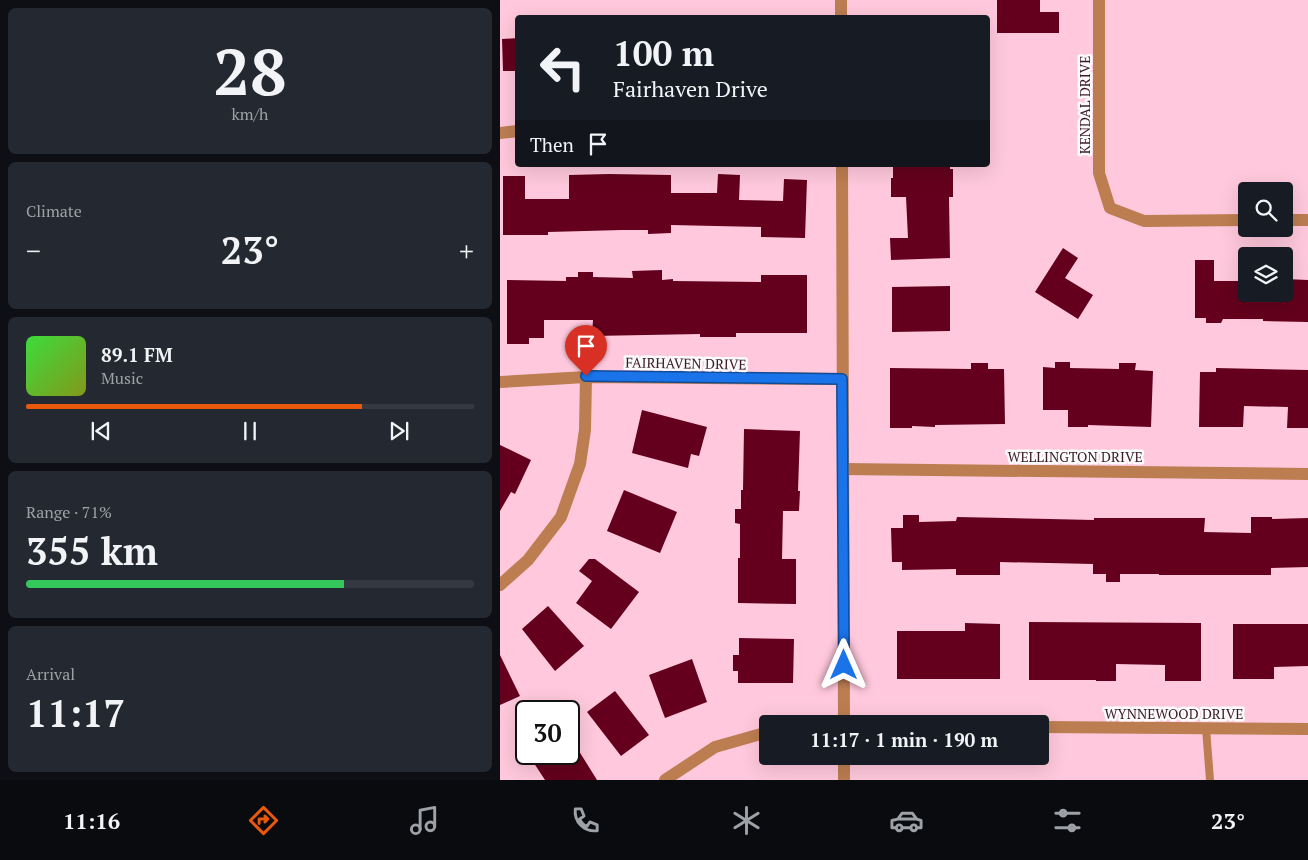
<!DOCTYPE html>
<html lang="en">
<head>
<meta charset="utf-8">
<style>
  body { margin:0; font-family:"PT Serif",serif; background:#242831; color:#f1f3f6; height:100vh; display:flex; flex-direction:column; font-size:19px; white-space:nowrap }
  * { box-sizing:border-box; margin:0 }
  p { font-size:16px; color:#9ea1a6 }
  .icon { flex:none; width:28px; height:28px; fill:none; stroke:currentColor; stroke-width:2; stroke-linecap:round; stroke-linejoin:round }
  .map { position:relative; flex:1; overflow:hidden }
  .drawer { display:flex; flex-direction:column; gap:8px; padding:8px; background:#0d0f14; width:500px }
  .drawer>* { flex:none }
  .hud { position:absolute; left:15px; top:15px; width:475px; height:152px; border-radius:5px; box-shadow:0 5px 20px #0002; background:#171b24; color:#f1f3f6; overflow:hidden }
  .tools { position:absolute; left:738px; top:182px; display:grid; gap:10px }
  .tools a { display:grid; place-items:center; width:55px; height:55px; border-radius:5px; background:#171b24; box-shadow:0 5px 20px #0002; font-size:25px }
  .speed { position:absolute; left:15px; top:700px; display:flex; gap:10px; font-size:25px; font-weight:700; text-align:center }
  .speed>* { display:grid; place-content:center; width:65px; height:65px; border-radius:50%; background:#171b24; box-shadow:0 5px 20px #0002; line-height:1 }
  .speed .limit { border:2px solid #111; border-radius:8px; background:#fff; color:#111 }
  .pin { position:absolute; display:grid; place-items:center; width:42px; height:42px; color:#fff; margin:-51px -21px; border-radius:50% 50% 50% 0; rotate:-45deg; box-shadow:0 0 5px #0007 }
  .pin .icon { rotate:45deg }
  .me { position:absolute; width:55px; margin:-28px; rotate:0deg; stroke-linejoin:round; filter:drop-shadow(0 0 4px #0008) }
  .turn { display:flex; align-items:center; gap:18px; height:105px; padding:0 15px; font-size:22px }
  .turn .icon { width:65px; height:65px; stroke-width:2.5 }
  .turn b { display:block; font-size:35px; line-height:42px }
  .then { display:flex; align-items:center; height:48px; padding:0 15px; background:#0003; gap:10px; font-size:19px }
  .big { font-size:38px; font-weight:700; line-height:1.1 }
  .drawer .widget { flex:1; display:flex; flex-direction:column; justify-content:center; gap:8px; min-width:0; padding:0 18px; border-radius:8px; background:#242831 }
  .drawer .dial { align-items:center; gap:0 }
  .dial b { font-size:65px; line-height:1 }
  .song { display:flex; align-items:center; gap:15px }
  .cover { width:60px; height:60px; border-radius:8px; background:linear-gradient(135deg,hsl(120 70% 55%),hsl(70 70% 35%)) }
  .played { height:5px; border-radius:2px; background:linear-gradient(90deg,#ea580c 75%,#363941 75%) }
  .keys { display:flex; justify-content:space-around; direction:ltr }
  .heat { display:flex; justify-content:space-between; align-items:center; font-size:28px; direction:ltr }
  .charge { height:8px; border-radius:4px; background:linear-gradient(90deg,#34c759 71%,#363941 0) }
  .trip { position:absolute; left:259px; top:715px; width:290px; height:50px; border-radius:5px; background:#171b24; box-shadow:0 5px 20px #0002; font-weight:700; line-height:50px; text-align:center }
  .dock { display:flex; height:80px; justify-content:space-around; align-items:center; background:#090b0e; color:#9ea1a6 }
  .dock .icon { width:35px; height:35px }
  .dock .current { color:#ea580c }
  .dock b { font-size:22px; color:#f1f3f6 }
  main { display:flex; flex:1; min-height:0 }
  .map>svg:first-child { display:block }
  .building { fill:#64001d }
  .lines { fill:none; stroke-linecap:round; stroke-linejoin:round }
  .lane { stroke:#bc7d51; stroke-width:8 }
  .street { stroke:#bc7d51; stroke-width:12 }
  .route-casing { stroke:#114b97; stroke-width:12 }
  .route { stroke:#1a73e8; stroke-width:9 }
  .labels { text-anchor:middle; dominant-baseline:central; stroke-width:5; stroke-linejoin:round; paint-order:stroke }
  .street-label { font-size:14px; fill:#3b1a28; stroke:#fbfbfb }
</style>
</head>
<body>
<main>
<section class="drawer">
<div class="widget dial"><b>28</b><p>km/h</p></div>
<div class="widget"><p>Climate</p>
<div class="heat"><a>−</a><b class="big">23°</b><a>+</a></div>
</div>
<div class="widget">
<div class="song"><i class="cover"></i><div><b>89.1 FM</b><p>Music</p></div></div>
<div class="played"></div>
<div class="keys"><svg class="icon" aria-label="previous" viewBox="0 0 24 24"><path d="M18 5L8 12l10 7zM5 5v14"/></svg><svg class="icon" aria-label="pause" viewBox="0 0 24 24"><path d="M8 5v14M16 5v14"/></svg><svg class="icon" aria-label="next" viewBox="0 0 24 24"><path d="M6 5l10 7-10 7zM19 5v14"/></svg></div>
</div>
<div class="widget"><p>Range · 71%</p><b class="big">355 km</b><div class="charge"></div></div>
<div class="widget"><p>Arrival</p><b class="big">11:17</b></div>
</section>
<div class="map">
<svg width="808" height="780" viewBox="0 0 808 780">
  <rect width="100%" height="100%" fill="#ffc8dc"/>
  <!-- building -->
  <g class="building">
    <polygon points="497,0 540,0 540,12 559,12 559,33 497,33"/>
    <polygon points="18,38 18,71 3,71 2,39"/>
    <polygon points="393,165 450,165 450,169 453,169 453,197 449,197 450,258 391,260 390,238 408,238 406,197 391,197 391,178 393,178"/>
    <polygon points="109,174 171,175 171,193 217,193 218,174 240,175 239,200 283,201 284,179 307,180 305,238 261,237 261,227 171,225 171,233 148,234 148,230 122,230 48,232 48,235 3,235 3,176 25,176 25,199 69,199 69,175"/>
    <polygon points="563,248 578,258 565,278 593,295 578,319 535,292"/>
    <polygon points="695,260 714,260 714,281 746,281 746,294 784,294 784,279 808,280 808,322 763,321 763,319 723,319 721,323 706,323 706,318 695,318"/>
    <polygon points="162,270 162,280 173,279 173,281 261,282 261,275 307,275 307,333 236,333 236,337 200,337 200,334 92,336 93,320 44,320 44,338 29,338 29,344 7,344 7,280 66,281 66,277 78,277 78,272 93,272 93,277 133,278 132,271"/>
    <polygon points="450,286 450,331 392,332 392,287"/>
    <polygon points="555,362 570,362 570,368 619,369 619,363 636,363 635,370 653,371 651,427 588,425 588,427 568,427 568,410 543,410 543,367 555,368"/>
    <polygon points="471,363 488,363 488,369 504,369 505,424 435,425 435,427 412,426 412,428 390,428 390,368 471,369"/>
    <polygon points="716,368 808,370 808,428 787,428 788,407 744,406 743,427 699,427 700,372 716,372"/>
    <polygon points="142,410 207,427 199,456 191,454 188,468 132,453"/>
    <polygon points="244,429 300,431 298,491 300,491 299,511 283,511 282,559 296,559 296,604 238,603 238,558 240,558 240,524 235,523 235,509 241,509 241,490 243,490"/>
    <polygon points="0,445 31,460 15,494 11,492 0,511"/>
    <polygon points="124,490 177,512 160,553 107,531"/>
    <polygon points="403,515 419,515 419,522 456,521 457,517 594,520 594,518 705,518 704,532 751,533 751,517 772,517 772,519 808,518 808,567 771,568 771,575 659,575 659,574 620,574 620,582 606,582 606,574 593,574 593,564 500,562 500,575 456,575 456,569 402,570 402,562 392,562 391,528 403,528"/>
    <polygon points="89,559 95,559 139,592 111,629 76,603 92,581 79,571"/>
    <polygon points="48,606 84,646 55,671 22,629"/>
    <polygon points="529,622 701,623 701,681 665,681 665,665 616,664 616,681 596,681 596,680 529,680"/>
    <polygon points="465,623 500,624 500,679 397,679 397,631 465,631"/>
    <polygon points="733,624 808,624 808,666 774,667 774,679 733,679"/>
    <polygon points="239,638 294,639 293,683 238,683 238,671 233,671 233,655 239,655"/>
    <polygon points="0,655 20,696 0,705"/>
    <polygon points="192,659 207,702 165,718 149,675"/>
    <polygon points="115,691 149,735 121,756 87,712"/>
    <polygon points="69,735 97,780 45,780 28,754 69,754"/>
  </g>
  <g class="lines">
    <!-- lane -->
    <polyline class="lane" points="706,728 710,780"/>
    <!-- street -->
    <g class="street">
      <polyline points="341,0 341,18"/>
      <polyline points="599,0 599,173 610,208 644,221 746,220"/>
      <polyline points="0,133 18,131"/>
      <polyline points="342,165 344,724"/>
      <polyline points="784,220 808,220"/>
      <polyline points="0,382 86,377 342,379"/>
      <polyline points="343,469 808,474"/>
      <polyline points="0,585 28,560 61,517 80,464 85,430 86,377"/>
      <polyline points="540,727 808,729"/>
      <polyline points="344,756 344,780"/>
      <polyline points="165,780 215,747 268,732"/>
    </g>
  </g>
  <g class="lines">
    <!-- route casing -->
    <g class="route-casing">
      <polyline id="route" points="86,376 342,379 344,665"/>
    </g>
    <!-- route -->
    <use href="#route" class="route"/>
  </g>
  <g class="labels">
    <!-- street labels -->
    <g class="street-label">
      <text transform="translate(584 105) rotate(-90)">KENDAL DRIVE</text>
      <text transform="translate(186 363) rotate(1)">FAIRHAVEN DRIVE</text>
      <text x="575" y="456">WELLINGTON DRIVE</text>
      <text x="674" y="713">WYNNEWOOD DRIVE</text>
    </g>
  </g>
</svg>
<div class="tools">
<a><svg class="icon" aria-label="search" viewBox="0 0 24 24"><circle cx="10" cy="10" r="6"/><path d="M15 15l6 6"/></svg></a>
<a><svg class="icon" aria-label="layers" viewBox="0 0 24 24"><path d="M12 4l9 5-9 5-9-5zM3 14l9 5 9-5"/></svg></a>
</div>
<div class="speed"><div class="limit">30</div></div>
<div class="pin" style="left:86px;top:376px;background:#d93025"><svg class="icon" aria-label="arrive" viewBox="0 0 24 24"><path d="M6 21V4h12l-3 4 3 4H6"/></svg></div>
<svg class="me" style="left:344px;top:665px" viewBox="-20 -20 40 40"><path d="M0-17L14 15 0 8-14 15z" fill="#1a73e8" stroke="#fff" stroke-width="4"/></svg>
<div class="trip">11:17 · 1 min · 190 m</div>
<div class="hud">
<div class="turn"><svg class="icon" aria-label="left" viewBox="0 0 24 24"><path d="M17 20v-9H6M10 6l-5 5 5 5"/></svg><div><b>100 m</b>Fairhaven Drive</div></div>
<div class="then">Then<svg class="icon" aria-label="arrive" viewBox="0 0 24 24"><path d="M6 21V4h12l-3 4 3 4H6"/></svg></div>
</div>
</div>
</main>
<nav class="dock">
<b>11:16</b>
<svg class="icon current" aria-label="directions" viewBox="0 0 24 24"><path d="M12 3l9 9-9 9-9-9zM9 14v-3h6M13 9l2 2-2 2"/></svg>
<svg class="icon" aria-label="music" viewBox="0 0 24 24"><path d="M9 18V5l10-2v13"/><circle cx="6" cy="18" r="3"/><circle cx="16" cy="16" r="3"/></svg>
<svg class="icon" aria-label="phone" viewBox="0 0 24 24"><path d="M5 4h4l2 5-3 2q2 4 5 5l2-3 5 2v4C11 20 4 13 5 4z"/></svg>
<svg class="icon" aria-label="climate" viewBox="0 0 24 24"><path d="M12 3v18M4 7l16 10M4 17L20 7"/></svg>
<svg class="icon" aria-label="car" viewBox="0 0 24 24"><path d="M5 17H2v-5l4-1 3-4h7l3 4 3 1v5h-3M9 17h6M6 11h13"/><circle cx="7" cy="17" r="2"/><circle cx="17" cy="17" r="2"/></svg>
<svg class="icon" aria-label="filters" viewBox="0 0 24 24"><path d="M4 7h16M4 17h16"/><circle cx="9" cy="7" r="2"/><circle cx="15" cy="17" r="2"/></svg>
<b>23°</b>
</nav>
</body>
</html>
